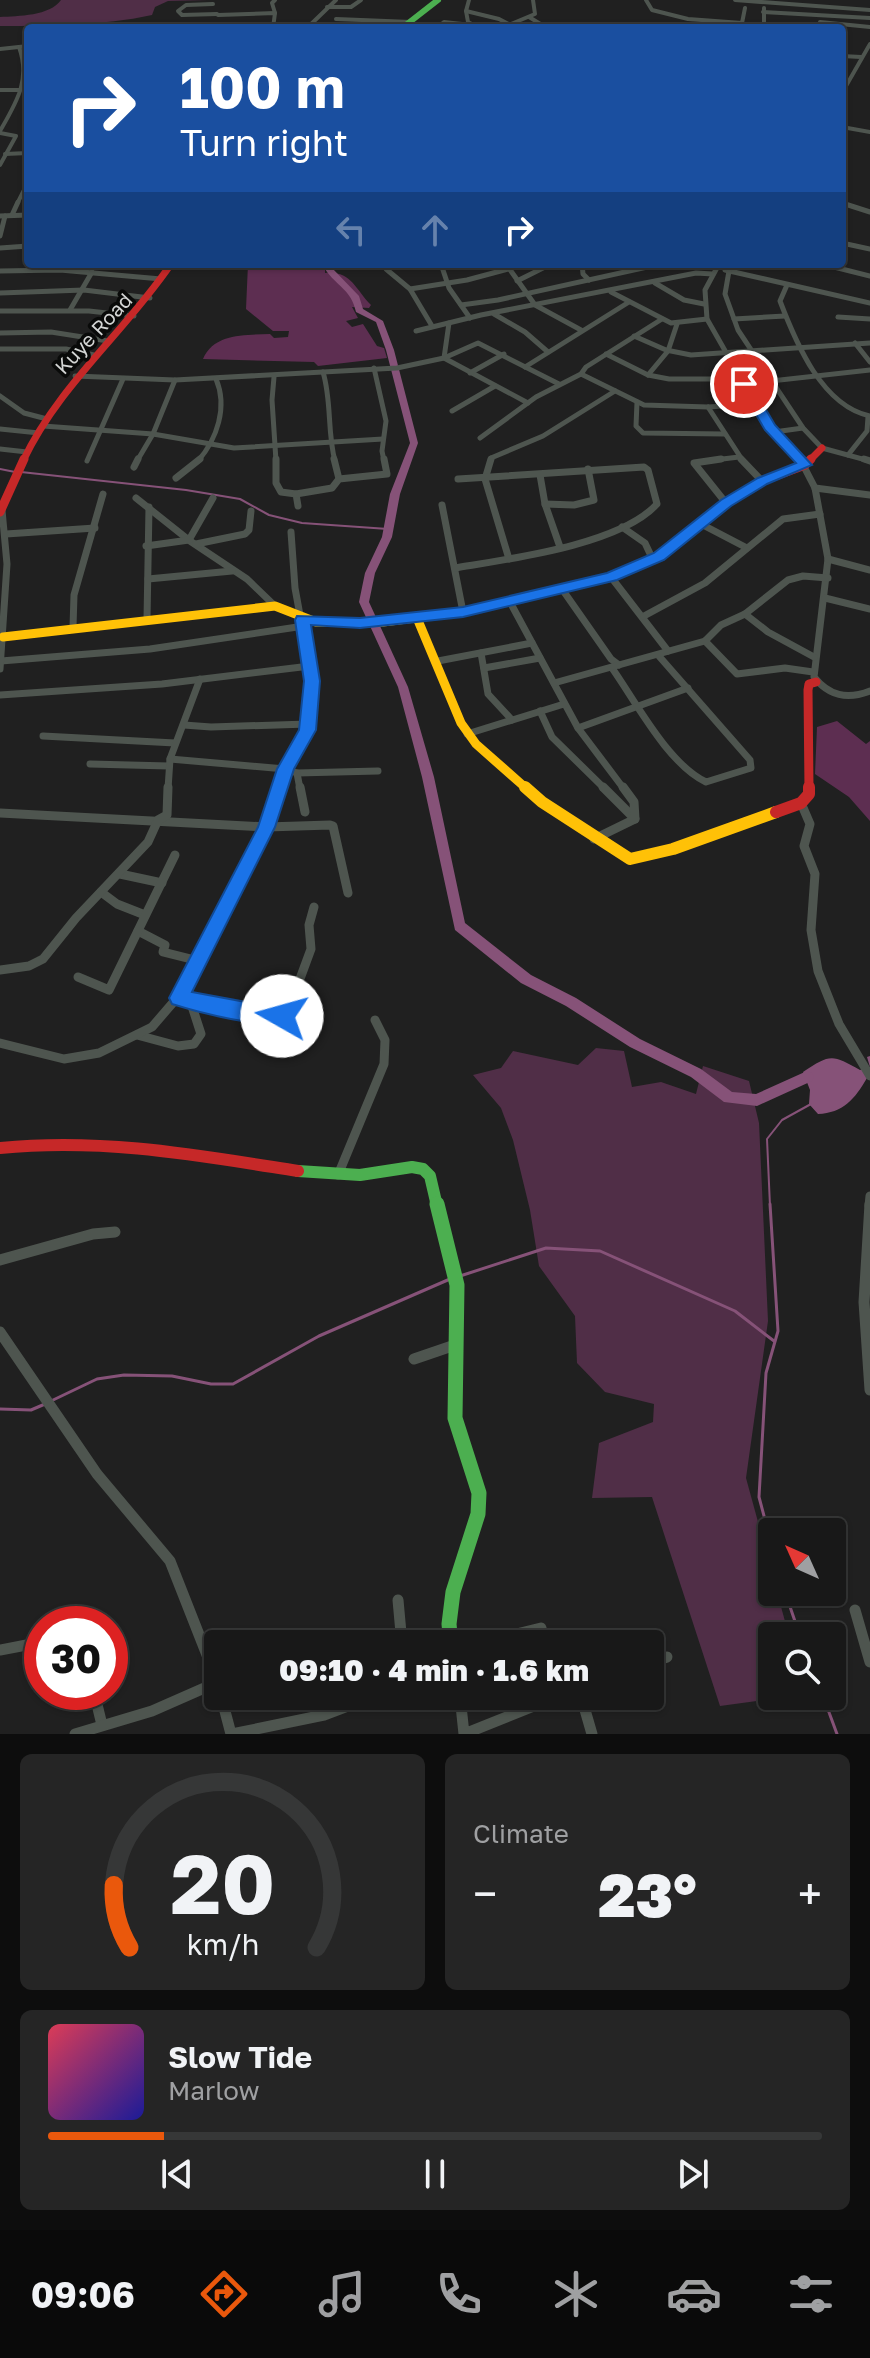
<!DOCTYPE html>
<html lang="en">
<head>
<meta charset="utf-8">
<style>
  body { margin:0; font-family:"Golos Text",sans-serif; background:#252525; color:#f1f3f6; height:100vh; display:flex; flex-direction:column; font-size:30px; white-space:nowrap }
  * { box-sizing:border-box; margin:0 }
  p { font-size:26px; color:#9fa0a2 }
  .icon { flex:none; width:44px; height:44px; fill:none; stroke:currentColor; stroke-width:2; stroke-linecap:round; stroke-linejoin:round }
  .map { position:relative; height:1734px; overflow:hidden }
  .drawer { display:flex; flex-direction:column; gap:20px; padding:20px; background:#0d0d0d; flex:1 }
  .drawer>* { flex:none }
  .top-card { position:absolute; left:24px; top:24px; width:822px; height:244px; border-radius:8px; box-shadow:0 2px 6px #0004,0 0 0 2px #363737; background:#1a4fa0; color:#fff; overflow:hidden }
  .needle { width:52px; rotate:315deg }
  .tools { position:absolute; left:758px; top:1518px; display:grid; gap:16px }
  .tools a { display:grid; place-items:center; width:88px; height:88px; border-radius:8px; background:#181818; box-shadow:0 2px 6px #0004,0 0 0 2px #363737; font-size:40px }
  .speed { position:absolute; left:24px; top:1606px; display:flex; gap:16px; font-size:40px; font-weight:700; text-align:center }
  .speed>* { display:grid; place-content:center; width:104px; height:104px; border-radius:50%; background:#181818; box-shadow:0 2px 6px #0004,0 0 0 2px #363737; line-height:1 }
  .speed .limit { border:12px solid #d22; background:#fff; color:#111 }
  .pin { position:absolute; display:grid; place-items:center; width:68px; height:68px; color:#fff; margin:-34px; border:4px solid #fff; border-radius:50%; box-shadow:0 2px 8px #0007 }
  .me { position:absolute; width:88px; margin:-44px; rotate:277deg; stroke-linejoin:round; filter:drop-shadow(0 0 6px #0008) }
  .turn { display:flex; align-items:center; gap:28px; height:168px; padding:0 24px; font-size:36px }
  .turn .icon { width:104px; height:104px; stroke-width:2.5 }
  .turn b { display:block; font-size:56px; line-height:68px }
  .lanes { display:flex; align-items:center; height:76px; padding:0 24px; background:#0003; justify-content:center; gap:40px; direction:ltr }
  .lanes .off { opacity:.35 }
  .big { font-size:60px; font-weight:800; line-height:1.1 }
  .drawer .widget { flex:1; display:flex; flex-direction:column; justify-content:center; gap:12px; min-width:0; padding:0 28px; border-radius:12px; background:#252525 }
  .drawer .dial { align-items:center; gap:0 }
  .dial svg { height:208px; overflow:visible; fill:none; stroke:#363737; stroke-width:7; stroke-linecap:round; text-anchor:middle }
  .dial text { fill:#f1f3f6; stroke:none }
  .song { display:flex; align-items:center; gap:24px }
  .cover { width:96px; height:96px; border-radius:12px; background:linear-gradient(135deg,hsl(350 70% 55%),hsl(240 70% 35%)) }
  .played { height:8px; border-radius:4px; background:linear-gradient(90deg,#ea580c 15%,#363737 15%) }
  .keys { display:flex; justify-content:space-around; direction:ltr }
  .heat { display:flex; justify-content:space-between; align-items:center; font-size:44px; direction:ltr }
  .drawer .tiles { flex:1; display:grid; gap:20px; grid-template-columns:1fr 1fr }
  .widget:last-child { grid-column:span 2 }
  .trip { position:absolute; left:204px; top:1630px; width:460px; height:80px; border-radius:8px; background:#181818; box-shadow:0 2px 6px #0004,0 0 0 2px #363737; font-weight:800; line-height:80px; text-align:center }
  .menu { display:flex; height:128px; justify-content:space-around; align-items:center; background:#0a0a0a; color:#9fa0a2 }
  .menu .icon { width:56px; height:56px }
  .menu .current { color:#ea580c }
  .menu b { font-size:36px; color:#f1f3f6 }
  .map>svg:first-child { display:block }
  .green { fill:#502e47 }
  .forest { fill:#5d2e51 }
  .water { fill:#865278 }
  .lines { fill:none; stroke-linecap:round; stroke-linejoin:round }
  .stream-far1 { stroke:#865278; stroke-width:2 }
  .stream { stroke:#865278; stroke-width:3 }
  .river { fill:#865278; fill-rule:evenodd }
  .street-far4 { stroke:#4e554f; stroke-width:4 }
  .street-far3 { stroke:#4e554f; stroke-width:5 }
  .street-far2 { stroke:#4e554f; stroke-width:7 }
  .street-far1 { stroke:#4e554f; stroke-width:9 }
  .street { stroke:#4e554f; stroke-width:11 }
  .fast-far2 { stroke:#4caf50; stroke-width:6 }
  .fast-far1 { stroke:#4caf50; stroke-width:12 }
  .fast { stroke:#4caf50; stroke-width:15 }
  .slow-far1 { stroke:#ffc107; stroke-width:9 }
  .slow { stroke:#ffc107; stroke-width:12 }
  .jam-far2 { stroke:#c62828; stroke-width:7 }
  .jam-far1 { stroke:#c62828; stroke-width:9 }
  .jam { stroke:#c62828; stroke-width:12 }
  .route { fill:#1a73e8; stroke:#114b97; stroke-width:2 }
  .labels { text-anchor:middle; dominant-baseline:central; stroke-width:7; stroke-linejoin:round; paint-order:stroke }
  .far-street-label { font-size:20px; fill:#d3d5d4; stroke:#090a09 }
</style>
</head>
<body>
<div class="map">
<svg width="870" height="1734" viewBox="0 0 870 1734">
  <rect width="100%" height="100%" fill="#202020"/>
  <!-- green -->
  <g class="green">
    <path d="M61 0H208L168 1 155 7 152 15C101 26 52 26 0 26V17C18 16 50 16 61 0Z"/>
    <polygon points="596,1048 624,1051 632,1087 661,1082 696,1094 703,1066 749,1081 759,1123 768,1321 746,1478 772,1573 772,1592 777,1592 789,1636 772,1636 772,1696 793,1696 720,1706 652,1497 592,1498 599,1443 653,1422 654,1404 605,1392 577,1363 575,1316 539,1266 530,1210 513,1140 501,1108 473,1075 501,1068 513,1051 578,1065"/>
  </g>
  <!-- forest -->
  <g class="forest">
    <path d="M248 264H325V273C352 271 354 288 371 305L369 308 352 307 358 318 346 321 352 327 363 324 377 346 384 348 387 358 318 366 314 362 203 359C214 333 245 335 270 334L274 338 288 337 289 331H273L246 309Z"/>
    <polygon points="837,721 866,744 870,741 870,821 849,797 815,774 817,727"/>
  </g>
  <!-- water -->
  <path class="water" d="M870 1056V1079L867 1078C855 1099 843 1113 818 1114L809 1104 810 1090 803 1072C830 1054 832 1054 860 1070L870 1067 867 1057Z"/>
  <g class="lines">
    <!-- stream-far1 -->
    <g class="stream-far1">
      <polyline points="0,469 15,472"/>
      <polyline points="21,472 186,490 240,499 269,515 302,523 388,529"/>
      <polyline points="770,1206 767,1139 782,1120 811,1104"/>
    </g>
    <!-- stream -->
    <g class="stream">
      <polyline points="770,1204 778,1331 766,1373 759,1497 772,1546"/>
      <polyline points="460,1276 546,1248 600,1251 735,1311 774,1341"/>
      <polyline points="51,1401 97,1379 124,1375 172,1376 211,1384 233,1384 319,1336 450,1279"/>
      <polyline points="0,1409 31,1410 45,1404"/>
      <polyline points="785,1592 800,1636"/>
      <polyline points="823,1696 837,1734"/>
    </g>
    <!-- river -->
    <path class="river" d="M328 264H336L333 269 359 296 363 309 383 321 394 350 418 443 400 494 392 537 375 573 369 602 408 687 434 777 465 923 531 975 576 998 640 1039 701 1069 732 1092 756 1094 807 1071 812 1073 814 1077 812 1081 757 1106 724 1102 691 1077 630 1047 566 1006 521 983 455 930 422 777 398 687 359 602 365 573 382 537 390 494 410 443 386 350 376 322 356 312C351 289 337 287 325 269Z"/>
    <!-- street-far4 -->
    <g class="street-far4">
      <polyline points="275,0 272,3 275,13"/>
      <polyline points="469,0 466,11 468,22 479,28"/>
      <polyline points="646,0 652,10 688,19 742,23 745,8"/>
      <polyline points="735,0 870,10"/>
      <polyline points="213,4 186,5 178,11 182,15 217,14"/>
      <polyline points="327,7 351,7 361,0"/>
      <polyline points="764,8 764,28"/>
      <polyline points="466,11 499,19 516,28"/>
      <polyline points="763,12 870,18"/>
      <polyline points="218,15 275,13 273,28"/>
      <polyline points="529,17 547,28"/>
      <polyline points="336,19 411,22"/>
      <polyline points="820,22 870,27"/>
      <polyline points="511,24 535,14 533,0"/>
      <polyline points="228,28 273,24"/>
      <polyline points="307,28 336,0"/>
      <polyline points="437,28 444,22 471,25"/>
      <polyline points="0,49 28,46"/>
      <polyline points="842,56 861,57"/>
      <polyline points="0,90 20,90"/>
      <polyline points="842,93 870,44"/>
      <polyline points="842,127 870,132"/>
      <path d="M0 131C16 103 31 80 19 47"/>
      <polyline points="0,133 16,136 0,165"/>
      <polyline points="5,154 28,153"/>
      <polyline points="17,204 28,182"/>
    </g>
    <!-- street-far3 -->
    <g class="street-far3">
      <polyline points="842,203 870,212"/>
      <polyline points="12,215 18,202"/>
      <polyline points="0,216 28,215"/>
      <polyline points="0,236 5,216"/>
      <polyline points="842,243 870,249"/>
      <polyline points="0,248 28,246"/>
      <polyline points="387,264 386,269 410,289 432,326"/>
      <polyline points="441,264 449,288 470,318"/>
      <polyline points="506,264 535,305 581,330"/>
      <polyline points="582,264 583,274 589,280"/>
      <polyline points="719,264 705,290 707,319 764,419 801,461"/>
      <polyline points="822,264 870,276"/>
      <polyline points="725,270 870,303"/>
      <polyline points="0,271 60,270 161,279"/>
      <polyline points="729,271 725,294 738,330 803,428 822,448 870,461"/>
      <polyline points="517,281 551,264"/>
      <polyline points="655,283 684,300 704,304"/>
      <path d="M787 285 780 301C796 343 822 406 870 416"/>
      <polyline points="410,289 467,280 508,269"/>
      <polyline points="611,292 671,323 707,319"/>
      <polyline points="0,293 84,290 150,298"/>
      <polyline points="461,305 498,300 661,264"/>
      <polyline points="70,310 92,272"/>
      <polyline points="0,311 89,311 134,316"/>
      <polyline points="494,314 525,332 548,352"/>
      <polyline points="838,317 870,319"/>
      <polyline points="734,319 785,316"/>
      <polyline points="449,323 444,358 528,403"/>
      <polyline points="416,331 481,315 696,273 713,274"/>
      <polyline points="0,333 51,332 108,341"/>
      <polyline points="634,336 666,350 691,355 870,343"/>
      <polyline points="855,343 870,362"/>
      <polyline points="0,349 66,349 94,355"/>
      <polyline points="606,354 648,375 669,379 739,379"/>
      <polyline points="525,367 629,302"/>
      <polyline points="374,368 386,421 382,451 384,461"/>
      <path d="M323 372C332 402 327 432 335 461"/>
      <polyline points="470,373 504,354"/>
      <polyline points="581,374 644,405 708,407 755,404"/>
      <polyline points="648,375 668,351 677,324"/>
      <polyline points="75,376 175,380 397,368 444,358 478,343 559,384"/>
      <polyline points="274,377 272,400 276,461"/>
      <polyline points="744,384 870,370"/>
      <polyline points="0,396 24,413 47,419"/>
      <polyline points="637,402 636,426 643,433 725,434"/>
      <polyline points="708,407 743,461"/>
      <polyline points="452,411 495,386"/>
      <polyline points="43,426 153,434 234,448 383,439"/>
      <polyline points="0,429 39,433"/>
      <polyline points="774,432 803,428"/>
      <polyline points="480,438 536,397 581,374 586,367 662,319"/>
      <polyline points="0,449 27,452"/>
      <polyline points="848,455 867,431 868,417"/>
      <polyline points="87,461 123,379"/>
      <polyline points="137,461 153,434 175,380"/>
      <path d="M198 461C217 439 228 407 216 379"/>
      <polyline points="490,461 491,458 543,436 615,391"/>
      <polyline points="706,461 739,457"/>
    </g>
    <!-- street-far2 -->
    <g class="street-far2">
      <polyline points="276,459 276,483 281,492 296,494 298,506"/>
      <polyline points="334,459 339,479"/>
      <polyline points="491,459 485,479 509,559"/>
      <polyline points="721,459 694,463 726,503"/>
      <polyline points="741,459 762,481"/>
      <path d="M800 459 815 488 828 559 814 677C829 696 847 700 870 691"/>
      <polyline points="864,459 870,461"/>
      <polyline points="134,467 138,459"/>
      <polyline points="540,475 545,504 560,547"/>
      <polyline points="176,478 200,459"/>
      <polyline points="815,488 870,495"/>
      <polyline points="296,494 332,488 339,479 387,474 384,459"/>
      <polyline points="136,498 190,541 247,579 275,606"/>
      <polyline points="545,504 574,505 594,500 588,469"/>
      <polyline points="442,505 463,612"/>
      <polyline points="701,524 747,548"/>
      <polyline points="622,527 645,543 653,560"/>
      <polyline points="6,534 95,528"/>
      <polyline points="196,544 245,534 249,530 251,511"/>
      <polyline points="146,546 189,540 213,498"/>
      <polyline points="828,559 870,570"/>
      <path d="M455 568C509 559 620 545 657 504L648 470 644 467 458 479"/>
      <polyline points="611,577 668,651"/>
      <polyline points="148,579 232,571"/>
      <polyline points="562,589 611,659 619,665"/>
      <polyline points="825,598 870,609"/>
      <polyline points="510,602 578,728 624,789"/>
      <polyline points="745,614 768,632 814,657"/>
      <polyline points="644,616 705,583 783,519 820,514"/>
      <polyline points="147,619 149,507"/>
      <polyline points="73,627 74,595 103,494"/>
      <polyline points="705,641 737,674 785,668 813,672"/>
      <polyline points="481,653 488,694 512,720"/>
      <polyline points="1,661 150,649 304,626"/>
      <polyline points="438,661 532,643"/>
      <polyline points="484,668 540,658"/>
      <path d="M612 668C636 702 668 764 706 782L751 768 750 760 658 655"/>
      <polyline points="0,669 7,564 2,510"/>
      <polyline points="554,683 705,641 721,625 745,614 788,580 803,576 828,578"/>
      <polyline points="0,695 162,684 310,666"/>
      <polyline points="540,711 552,737 605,789"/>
      <polyline points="184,725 211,727 308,724"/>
      <polyline points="578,728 688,688"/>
      <polyline points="467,734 564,704"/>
      <polyline points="43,736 175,743"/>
      <polyline points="170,759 285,769 297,773 378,771"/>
      <polyline points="90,764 169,766"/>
      <polyline points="297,773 300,789"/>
      <polyline points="168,789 170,759 200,679"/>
      <polyline points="279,789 285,769 307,730 312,681 295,588 291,532"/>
    </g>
    <!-- street-far1 -->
    <g class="street-far1">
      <polyline points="300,787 305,812"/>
      <polyline points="603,787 635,819"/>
      <polyline points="801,803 810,824 804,846 815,874 811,930 818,971 839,1024 870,1076"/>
      <polyline points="0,813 267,827 330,825 333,826 348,893"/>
      <polyline points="594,839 635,819 634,802 623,787"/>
      <polyline points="120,874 162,883"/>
      <polyline points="101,892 117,904 145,915"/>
      <polyline points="138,931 165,945 163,952 199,961"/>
      <polyline points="0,970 29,966 43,959 76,918 148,842 158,820 167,815 168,787"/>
      <polyline points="78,977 109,990 175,855"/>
      <polyline points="179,998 267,827 279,787"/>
      <polyline points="137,1035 178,1046 194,1044 201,1034 190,1000"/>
      <polyline points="0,1043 64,1059 99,1053 152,1027 177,998 255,1014 287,1014 311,949 309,925 314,907"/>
      <polyline points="338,1175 384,1064 385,1040 375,1020"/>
      <polyline points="869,1206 870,1196"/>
    </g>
    <!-- street -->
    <g class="street">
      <polyline points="870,1204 864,1302 870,1390"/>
      <polyline points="0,1260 93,1234 115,1232"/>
      <polyline points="0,1332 97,1474 170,1561 218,1683"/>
      <polyline points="414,1359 455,1345"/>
      <polyline points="398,1600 402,1644"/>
      <polyline points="855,1610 870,1662"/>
      <polyline points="476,1644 541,1628 544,1644"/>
      <polyline points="0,1650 42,1642"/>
      <polyline points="650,1663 667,1657"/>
      <polyline points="94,1692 102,1725"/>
      <polyline points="221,1696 231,1734"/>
      <polyline points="460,1696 464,1734 559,1696"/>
      <polyline points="581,1696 592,1734"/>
      <polyline points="75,1734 152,1711 218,1682"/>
      <polyline points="232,1734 324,1715 374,1696"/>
    </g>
    <!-- fast-far2 -->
    <polyline class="fast-far2" points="402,28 438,0"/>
    <!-- fast-far1 -->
    <polyline class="fast-far1" points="298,1171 360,1175 412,1167 423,1169 430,1176 437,1206"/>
    <!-- fast -->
    <polyline class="fast" points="437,1204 457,1285 455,1418 479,1493 478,1514 453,1592 449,1624 451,1644"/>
    <!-- slow-far1 -->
    <g class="slow-far1">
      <polyline points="417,618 461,723 476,744 527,789"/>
      <polyline points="3,637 275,606 316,622 383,622 463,612 611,577 658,556"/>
    </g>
    <!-- slow -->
    <polyline class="slow" points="525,787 542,802 630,859 673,849 776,812"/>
    <!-- jam-far2 -->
    <g class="jam-far2">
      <path d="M23 461C59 385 124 333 171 264"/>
      <polyline points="809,461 822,448"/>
    </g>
    <!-- jam-far1 -->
    <g class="jam-far1">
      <polyline points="0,512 24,459"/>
      <polyline points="658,556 726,503 762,481 805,465 811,459"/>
      <polyline points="809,789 808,690 809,684 816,682"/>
    </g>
    <!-- jam -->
    <g class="jam">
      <polyline points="776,812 801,803 809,794 809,787"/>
      <path d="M0 1148C104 1138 196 1155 298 1171"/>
    </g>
  </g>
  <!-- route -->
  <path class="route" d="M739 381H749L775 425 812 465 767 484 731 506 664 560 617 580 463 617 360 628 311 625 320 681 316 730 294 769 275 827 192 992 289 1010 292 1016 289 1022C265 1030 197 1012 172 1004L169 998 258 827 277 769 299 730 304 681 295 620 297 616 360 618 463 607 607 573 654 553 721 500 758 478 796 463 765 430 738 384Z"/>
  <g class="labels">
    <!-- far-street labels -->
    <g class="far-street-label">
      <text transform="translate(93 333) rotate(-47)">Kuye Road</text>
    </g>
  </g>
</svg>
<div class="tools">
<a><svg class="needle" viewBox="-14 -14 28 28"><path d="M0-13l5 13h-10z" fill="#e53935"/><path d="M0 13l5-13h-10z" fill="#9fa0a2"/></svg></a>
<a><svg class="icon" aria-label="search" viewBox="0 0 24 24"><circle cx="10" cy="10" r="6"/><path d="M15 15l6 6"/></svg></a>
</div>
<div class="speed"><div class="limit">30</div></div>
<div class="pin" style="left:744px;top:384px;background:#d93025"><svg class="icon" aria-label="arrive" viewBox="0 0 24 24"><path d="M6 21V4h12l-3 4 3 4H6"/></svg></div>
<svg class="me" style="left:282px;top:1016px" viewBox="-20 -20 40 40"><circle r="19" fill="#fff"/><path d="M0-13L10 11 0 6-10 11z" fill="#1a73e8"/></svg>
<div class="trip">09:10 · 4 min · 1.6 km</div>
<div class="top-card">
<div class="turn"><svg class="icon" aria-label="right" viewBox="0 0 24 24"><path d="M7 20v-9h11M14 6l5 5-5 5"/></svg><div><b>100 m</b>Turn right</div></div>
<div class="lanes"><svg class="icon off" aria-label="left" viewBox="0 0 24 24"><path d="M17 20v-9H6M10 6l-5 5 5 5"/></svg><svg class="icon off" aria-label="ahead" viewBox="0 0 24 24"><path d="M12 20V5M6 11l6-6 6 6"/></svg><svg class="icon" aria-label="right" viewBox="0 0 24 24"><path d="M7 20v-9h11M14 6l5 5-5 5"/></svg></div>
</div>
</div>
<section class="drawer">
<div class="tiles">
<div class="widget dial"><svg viewBox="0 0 100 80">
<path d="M14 69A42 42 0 1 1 86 69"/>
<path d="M14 69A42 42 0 0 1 8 45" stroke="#ea580c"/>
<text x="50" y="56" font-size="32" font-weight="700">20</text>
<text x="50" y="72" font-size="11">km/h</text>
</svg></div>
<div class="widget"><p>Climate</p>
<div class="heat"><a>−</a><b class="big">23°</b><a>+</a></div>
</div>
<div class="widget">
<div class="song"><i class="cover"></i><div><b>Slow Tide</b><p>Marlow</p></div></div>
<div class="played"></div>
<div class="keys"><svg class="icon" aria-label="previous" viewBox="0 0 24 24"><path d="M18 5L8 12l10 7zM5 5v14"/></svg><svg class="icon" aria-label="pause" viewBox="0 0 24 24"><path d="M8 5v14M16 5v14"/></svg><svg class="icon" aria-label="next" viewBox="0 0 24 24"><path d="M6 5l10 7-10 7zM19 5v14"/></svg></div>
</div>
</div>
</section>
<nav class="menu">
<b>09:06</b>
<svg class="icon current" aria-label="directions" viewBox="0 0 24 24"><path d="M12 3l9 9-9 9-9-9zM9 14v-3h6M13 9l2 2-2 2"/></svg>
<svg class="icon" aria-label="music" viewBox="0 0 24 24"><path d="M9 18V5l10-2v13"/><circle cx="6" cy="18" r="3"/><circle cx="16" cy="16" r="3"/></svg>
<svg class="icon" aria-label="phone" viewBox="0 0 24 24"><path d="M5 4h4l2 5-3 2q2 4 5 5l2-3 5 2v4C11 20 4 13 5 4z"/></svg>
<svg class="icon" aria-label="climate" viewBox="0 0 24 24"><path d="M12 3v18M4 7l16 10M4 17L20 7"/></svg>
<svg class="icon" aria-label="car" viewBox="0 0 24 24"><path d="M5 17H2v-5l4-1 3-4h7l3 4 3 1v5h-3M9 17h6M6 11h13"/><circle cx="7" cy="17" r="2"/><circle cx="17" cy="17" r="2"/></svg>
<svg class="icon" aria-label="filters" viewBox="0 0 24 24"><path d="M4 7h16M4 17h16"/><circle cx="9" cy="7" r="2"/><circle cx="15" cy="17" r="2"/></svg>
</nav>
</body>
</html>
